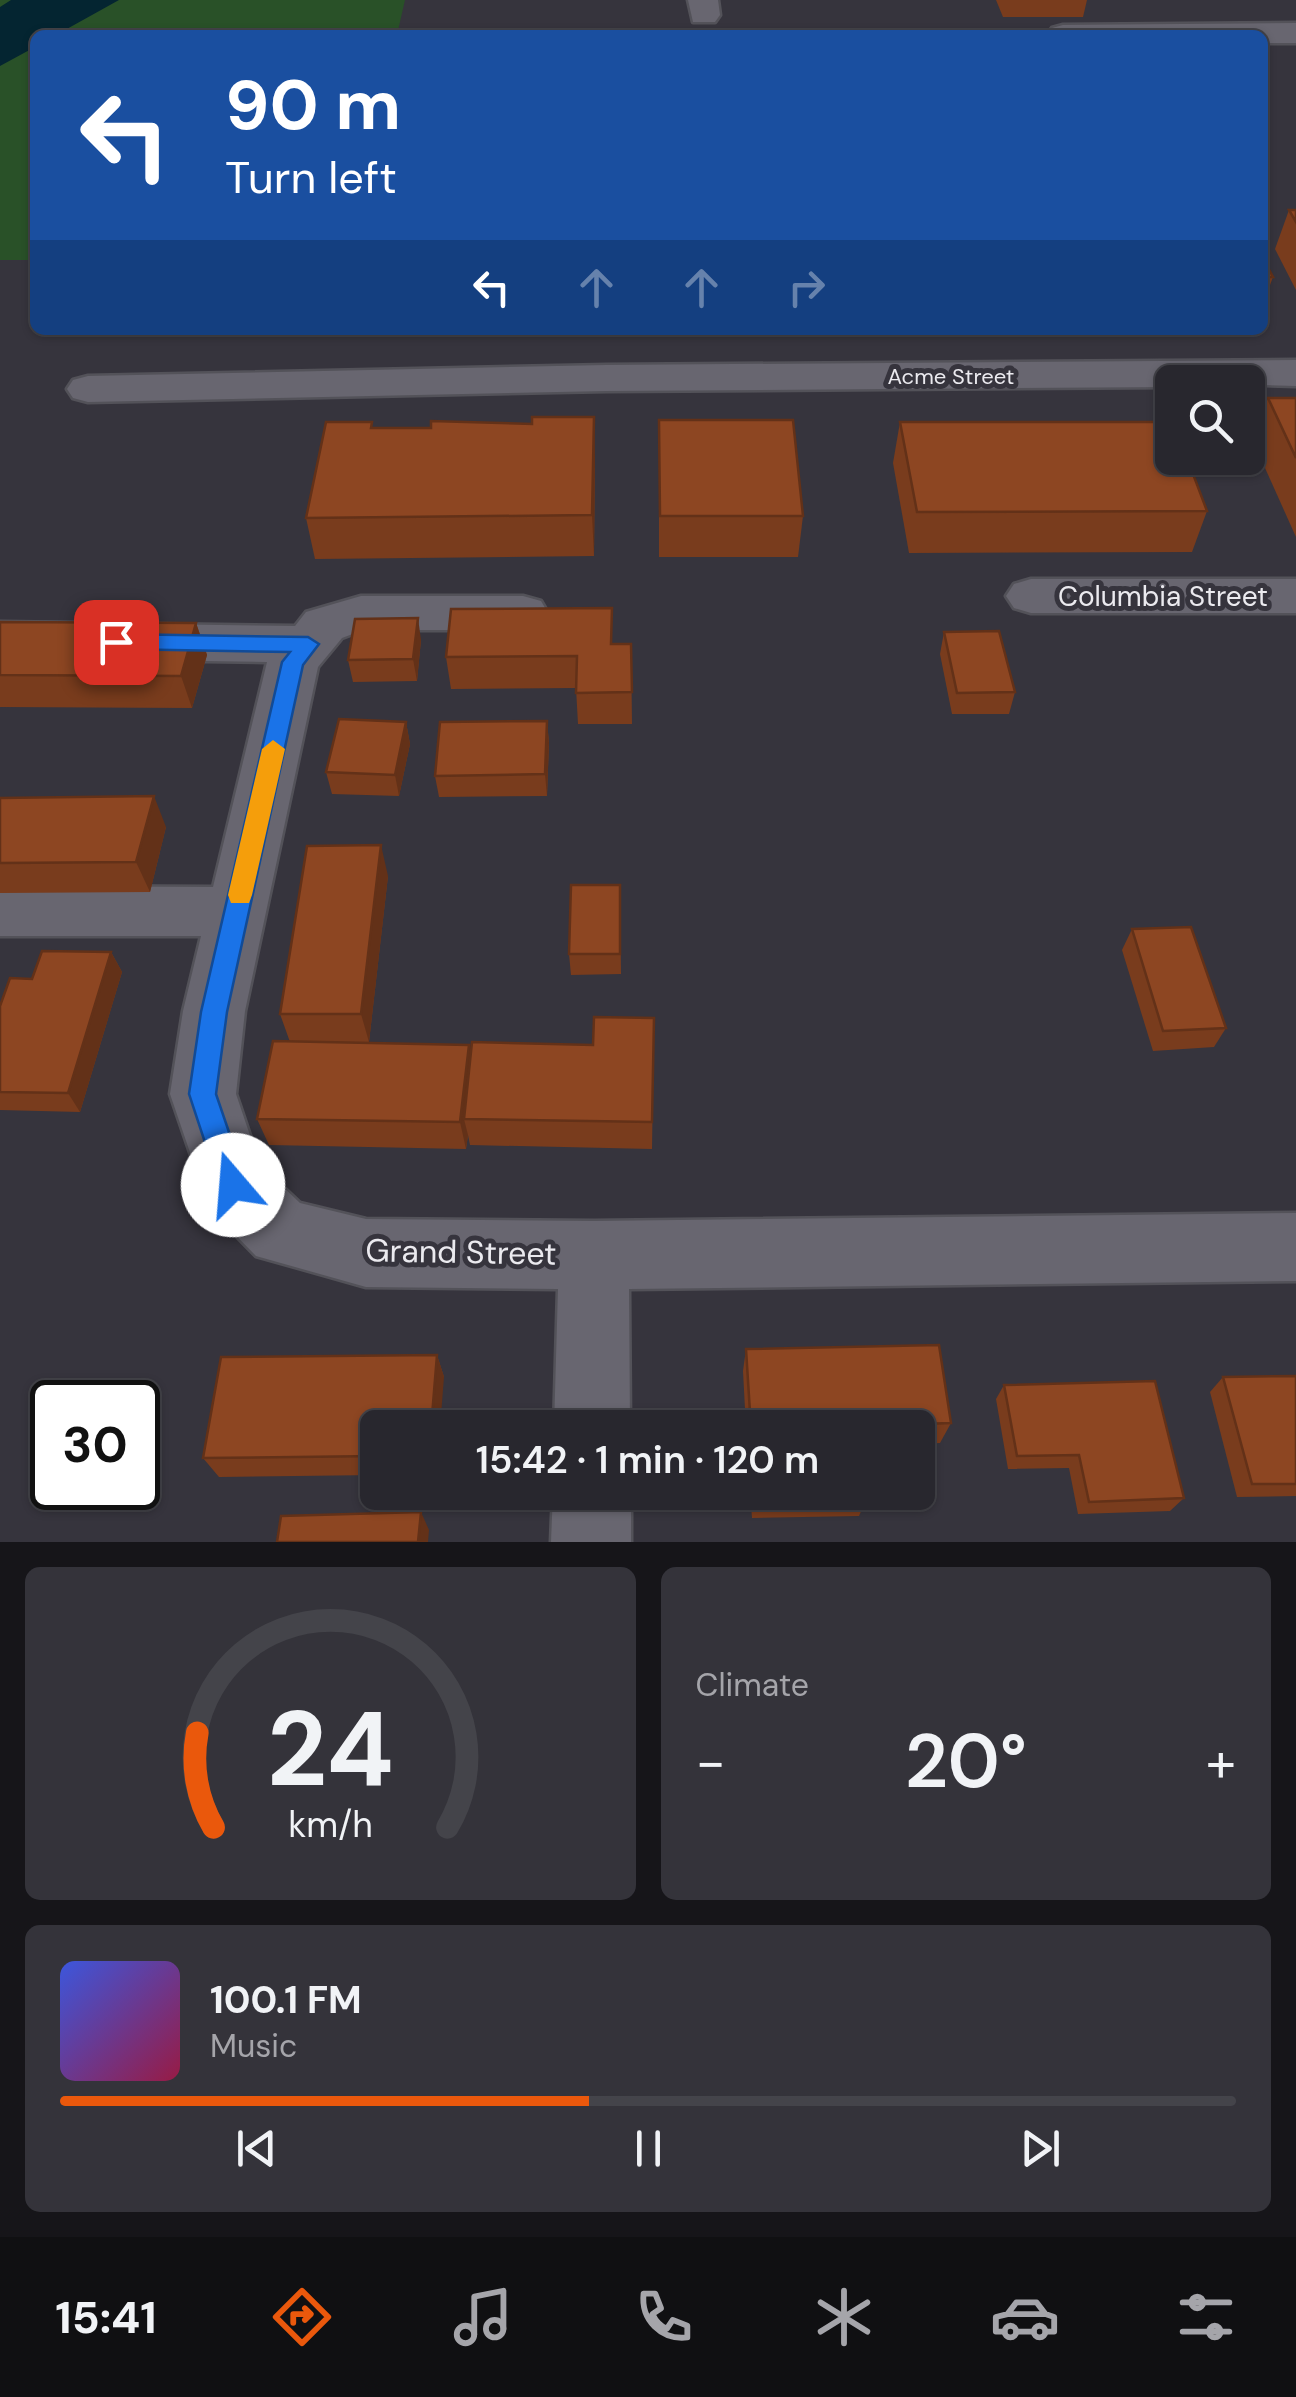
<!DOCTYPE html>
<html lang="en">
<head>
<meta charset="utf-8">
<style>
  body { margin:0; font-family:"DM Sans",sans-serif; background:#34333a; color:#f1f3f6; height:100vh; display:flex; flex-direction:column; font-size:38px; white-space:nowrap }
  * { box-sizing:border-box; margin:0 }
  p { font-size:32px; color:#a5a5aa }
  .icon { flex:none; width:55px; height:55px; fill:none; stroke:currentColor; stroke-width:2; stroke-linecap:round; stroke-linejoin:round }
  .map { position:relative; height:1542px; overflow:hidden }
  .drawer { display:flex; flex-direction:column; gap:25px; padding:25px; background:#161519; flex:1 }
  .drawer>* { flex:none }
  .banner { position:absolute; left:30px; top:30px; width:1238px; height:305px; border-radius:15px; box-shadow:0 2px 8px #0004,0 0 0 2px #44444a; background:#1a4fa0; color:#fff; overflow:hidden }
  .controls { position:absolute; left:1155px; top:365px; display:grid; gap:20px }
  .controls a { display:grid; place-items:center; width:110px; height:110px; border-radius:15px; background:#28272e; box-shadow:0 2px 8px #0004,0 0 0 2px #44444a; font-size:50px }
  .speed { position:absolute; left:30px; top:1380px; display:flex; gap:20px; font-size:50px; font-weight:700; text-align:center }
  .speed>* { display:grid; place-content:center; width:130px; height:130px; border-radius:50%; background:#28272e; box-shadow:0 2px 8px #0004,0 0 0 2px #44444a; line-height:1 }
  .speed .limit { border:5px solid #111; border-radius:15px; background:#fff; color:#111 }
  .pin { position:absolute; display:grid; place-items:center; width:85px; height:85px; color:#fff; margin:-42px; border-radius:20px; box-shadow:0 5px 15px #0006 }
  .me { position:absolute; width:110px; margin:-55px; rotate:342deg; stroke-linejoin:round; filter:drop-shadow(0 0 8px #0008) }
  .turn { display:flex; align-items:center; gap:35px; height:210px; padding:0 30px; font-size:45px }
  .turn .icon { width:130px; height:130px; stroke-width:2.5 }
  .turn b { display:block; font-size:70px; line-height:85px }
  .lanes { display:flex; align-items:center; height:95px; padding:0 30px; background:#0003; justify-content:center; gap:50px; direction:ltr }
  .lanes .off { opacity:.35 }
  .big { font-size:75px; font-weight:600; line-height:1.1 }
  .drawer .card { flex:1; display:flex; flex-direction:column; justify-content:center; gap:15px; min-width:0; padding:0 35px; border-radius:15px; background:#34333a }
  .drawer .dial { align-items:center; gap:0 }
  .dial svg { height:260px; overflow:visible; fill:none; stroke:#44444a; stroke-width:7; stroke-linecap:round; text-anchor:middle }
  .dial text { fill:#f1f3f6; stroke:none }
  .song { display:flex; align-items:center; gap:30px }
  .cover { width:120px; height:120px; border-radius:15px; background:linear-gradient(135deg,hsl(230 70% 55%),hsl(340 70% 35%)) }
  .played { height:10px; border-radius:5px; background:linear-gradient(90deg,#ea580c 45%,#44444a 45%) }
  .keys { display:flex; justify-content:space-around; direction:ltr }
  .heat { display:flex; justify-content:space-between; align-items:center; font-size:55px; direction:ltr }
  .drawer .tiles { flex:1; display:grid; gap:25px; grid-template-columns:1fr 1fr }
  .card:last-child { grid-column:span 2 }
  .trip { position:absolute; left:360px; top:1410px; width:575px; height:100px; border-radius:15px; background:#28272e; box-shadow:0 2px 8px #0004,0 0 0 2px #44444a; font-weight:600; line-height:100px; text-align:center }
  .tab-bar { display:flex; height:160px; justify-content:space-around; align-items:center; background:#101012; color:#a5a5aa }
  .tab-bar .icon { width:70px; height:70px }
  .tab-bar .current { color:#ea580c }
  .tab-bar b { font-size:45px; color:#f1f3f6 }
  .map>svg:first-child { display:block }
  .green { fill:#295128 }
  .water { fill:#042531 }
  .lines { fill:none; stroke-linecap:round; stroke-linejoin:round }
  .minor-casing { stroke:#535259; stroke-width:5 }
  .minor { fill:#686670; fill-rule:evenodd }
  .wall { fill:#793c1d }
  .shaded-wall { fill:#633118 }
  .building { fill:#8d4622; stroke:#633118; stroke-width:2.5 }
  .route { fill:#1a73e8; stroke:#114b97; stroke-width:2.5 }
  .slow { fill:#f59e0b }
  .labels { text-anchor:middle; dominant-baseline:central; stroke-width:10; stroke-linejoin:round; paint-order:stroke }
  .far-street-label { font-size:22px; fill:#ebeaef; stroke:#36343d }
  .street-label { font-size:28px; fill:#ebeaef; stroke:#36343d }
  .near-street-label { font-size:32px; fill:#ebeaef; stroke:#36343d }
</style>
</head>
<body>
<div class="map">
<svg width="1296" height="1542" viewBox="0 0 1296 1542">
  <rect width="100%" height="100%" fill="#36343d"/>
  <!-- green -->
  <polygon class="green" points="0,0 405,0 397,35 35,35 35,260 0,260"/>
  <!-- water -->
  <polygon class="water" points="11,0 119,0 56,35 35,35 35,47 0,66 0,7"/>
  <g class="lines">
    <!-- minor casing -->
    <g class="minor-casing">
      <g id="minor">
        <polygon points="688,0 718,0 720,15 715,22 693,22"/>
        <polygon points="1296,23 1296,43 1262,43 1262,35 1047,35 1052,28 1063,25"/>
        <polygon points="1296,360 1296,386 1172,382 1172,387 607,391 88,402 73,398 67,389 73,380 88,376 607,365"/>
        <polygon points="1031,579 1296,579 1296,613 1031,613 1014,608 1006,596 1014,584"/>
        <polygon points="361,596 523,596 541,601 548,613 541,625 523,630 363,630 342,638 318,667 245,1011 236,1094 260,1165 300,1203 366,1219 594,1221 1296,1213 1296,1281 629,1289 630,1428 554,1428 558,1289 366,1287 256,1256 209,1208 170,1094 183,1011 201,936 0,936 0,886 213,887 267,662 0,658 0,622 295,626 306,612"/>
        <polygon points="553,1492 631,1492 631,1542 551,1542"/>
      </g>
    </g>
    <!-- minor -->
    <use href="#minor" class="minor"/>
  </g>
  <!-- wall -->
  <g class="wall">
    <polygon points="996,0 1087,0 1083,17 1003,17"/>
    <polygon points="1289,210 1296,210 1296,290 1275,249"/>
    <polygon points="1262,257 1273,277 1262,306"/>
    <polygon points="1268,398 1296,398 1296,537 1252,439"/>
    <polygon points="659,420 803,516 798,557 659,557"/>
    <polygon points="900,422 1207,511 1192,552 909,553 893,463"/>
    <polygon points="373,428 595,458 594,556 315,559 306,518"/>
    <polygon points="0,622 196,623 207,655 192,708 0,707"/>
    <polygon points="944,632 1015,692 1009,714 952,714 940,654"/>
    <polygon points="421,640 417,681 353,682 348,660"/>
    <polygon points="612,644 631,644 632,724 578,724 576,688 451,689 446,657"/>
    <polygon points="547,721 549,743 547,796 439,797 435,776"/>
    <polygon points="406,722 410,744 399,796 332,794 326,772"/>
    <polygon points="0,798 166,827 150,892 0,893"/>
    <polygon points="388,876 369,1042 329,1042 471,1055 593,1045 654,1018 652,1149 470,1145 468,1135 466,1149 269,1145 257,1119 290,1042 280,1014"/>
    <polygon points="620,885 621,974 571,975 569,954"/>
    <polygon points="1132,929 1226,1028 1214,1047 1153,1051 1122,950"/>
    <polygon points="111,952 122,972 80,1112 0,1110 0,1006"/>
    <polygon points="746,1349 951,1423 940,1443 918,1444 918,1428 746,1428 743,1371"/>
    <polygon points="437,1355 444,1377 378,1428 378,1475 219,1477 203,1458"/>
    <polygon points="1296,1376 1296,1496 1237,1497 1210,1392 1223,1377"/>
    <polygon points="1004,1385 1184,1498 1170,1511 1078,1514 1069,1468 1008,1469 996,1399"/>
    <polygon points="750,1492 867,1492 867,1498 859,1516 752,1518"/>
  </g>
  <!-- shaded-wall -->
  <g class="shaded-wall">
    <polygon points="594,417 595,458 594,556 592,515"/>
    <polygon points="418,618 421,640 417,681 413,659"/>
    <polygon points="196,623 207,655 192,708 181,676"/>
    <polygon points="547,721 549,743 547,796 545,774"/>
    <polygon points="406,722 410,744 399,796 395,775"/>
    <polygon points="154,796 166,827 150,892 136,862"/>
    <polygon points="381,845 388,876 369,1042 361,1014"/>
    <polygon points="111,952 122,972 80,1112 68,1093"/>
    <polygon points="469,1045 474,1073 464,1119 468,1135 466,1149 460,1122"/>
    <polygon points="437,1355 444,1377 440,1428 431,1428"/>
    <polygon points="421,1512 429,1530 428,1542 418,1542"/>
  </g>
  <!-- building -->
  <g class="building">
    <polygon points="1289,210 1296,210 1296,222"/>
    <polygon points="1262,257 1273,277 1262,277"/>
    <polygon points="1268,398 1296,398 1296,458"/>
    <polygon points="532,417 594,417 592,515 306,518 326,422 372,422 371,428 431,428 431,421 532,424"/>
    <polygon points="659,420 793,420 803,516 660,516"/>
    <polygon points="900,422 1172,422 1172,458 1187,458 1207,511 917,512"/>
    <polygon points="612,608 611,644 631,644 632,692 576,693 577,656 446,657 451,609"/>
    <polygon points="418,618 413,659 348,660 355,619"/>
    <polygon points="0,622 196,623 181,676 0,675"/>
    <polygon points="999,631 1015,692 957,693 944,632"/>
    <polygon points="339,719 406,722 395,775 326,772"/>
    <polygon points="547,721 545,774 435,776 440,722"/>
    <polygon points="154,796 136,862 0,863 0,798"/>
    <polygon points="381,845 361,1014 280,1014 307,846"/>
    <polygon points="571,885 620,885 620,954 569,954"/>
    <polygon points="1191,927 1226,1028 1163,1031 1132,929"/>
    <polygon points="42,951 111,952 68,1093 0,1092 0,1006 10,978 32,979"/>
    <polygon points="594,1017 654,1018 652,1122 464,1119 472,1042 593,1045"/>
    <polygon points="273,1041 469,1045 460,1122 257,1119"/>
    <polygon points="939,1345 951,1423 859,1426 859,1428 751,1428 746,1349"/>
    <polygon points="437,1355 431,1428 378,1428 378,1456 203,1458 221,1357"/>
    <polygon points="1296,1376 1296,1484 1252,1484 1223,1377"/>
    <polygon points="1155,1381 1184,1498 1089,1502 1079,1455 1017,1456 1004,1385"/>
    <polygon points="755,1492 867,1492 867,1498 756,1500"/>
    <polygon points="421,1512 418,1542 277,1542 281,1516"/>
  </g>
  <!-- route -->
  <polygon class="route" points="116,634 308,637 319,644 303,665 227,1012 216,1094 247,1185 243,1194 233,1198 223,1194 219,1185 189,1094 201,1012 282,662 290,652 116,649 105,642"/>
  <!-- slow -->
  <polygon class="slow" points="273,740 285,749 252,895 249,903 231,903 228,895 262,749"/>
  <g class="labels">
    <!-- far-street labels -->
    <g class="far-street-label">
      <text x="951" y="376">Acme Street</text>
    </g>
    <!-- street labels -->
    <g class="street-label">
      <text x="1163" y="596">Columbia Street</text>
    </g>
    <!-- near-street labels -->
    <g class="near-street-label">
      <text transform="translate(461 1252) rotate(1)">Grand Street</text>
    </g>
  </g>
</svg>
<div class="controls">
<a><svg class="icon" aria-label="search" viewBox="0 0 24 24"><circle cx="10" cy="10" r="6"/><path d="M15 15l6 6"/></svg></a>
</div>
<div class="speed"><div class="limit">30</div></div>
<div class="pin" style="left:116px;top:642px;background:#d93025"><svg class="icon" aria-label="arrive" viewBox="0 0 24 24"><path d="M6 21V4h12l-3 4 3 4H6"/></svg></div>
<svg class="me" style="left:233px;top:1185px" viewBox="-20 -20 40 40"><circle r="19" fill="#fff"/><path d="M0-13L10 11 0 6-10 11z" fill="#1a73e8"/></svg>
<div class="trip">15:42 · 1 min · 120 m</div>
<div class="banner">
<div class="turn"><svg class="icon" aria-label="left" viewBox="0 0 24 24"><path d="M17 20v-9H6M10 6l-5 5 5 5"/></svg><div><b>90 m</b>Turn left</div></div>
<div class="lanes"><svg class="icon" aria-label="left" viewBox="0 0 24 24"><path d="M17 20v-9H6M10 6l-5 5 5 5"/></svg><svg class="icon off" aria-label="ahead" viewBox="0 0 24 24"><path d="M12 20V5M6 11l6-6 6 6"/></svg><svg class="icon off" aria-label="ahead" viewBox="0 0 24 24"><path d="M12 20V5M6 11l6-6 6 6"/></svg><svg class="icon off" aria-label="right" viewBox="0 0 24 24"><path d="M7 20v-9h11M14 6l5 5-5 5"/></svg></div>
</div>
</div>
<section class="drawer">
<div class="tiles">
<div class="card dial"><svg viewBox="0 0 100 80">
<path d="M14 69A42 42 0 1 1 86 69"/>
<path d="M14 69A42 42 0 0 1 9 40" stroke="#ea580c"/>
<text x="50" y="56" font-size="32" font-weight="700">24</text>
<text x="50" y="72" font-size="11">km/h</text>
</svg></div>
<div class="card"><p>Climate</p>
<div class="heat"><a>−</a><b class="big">20°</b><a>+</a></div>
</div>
<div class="card">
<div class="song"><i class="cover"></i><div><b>100.1 FM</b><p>Music</p></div></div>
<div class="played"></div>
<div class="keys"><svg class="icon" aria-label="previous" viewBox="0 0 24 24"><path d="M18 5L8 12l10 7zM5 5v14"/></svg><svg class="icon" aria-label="pause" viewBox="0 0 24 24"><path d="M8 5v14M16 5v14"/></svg><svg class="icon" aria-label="next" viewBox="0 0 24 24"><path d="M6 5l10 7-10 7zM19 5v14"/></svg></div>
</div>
</div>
</section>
<nav class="tab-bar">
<b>15:41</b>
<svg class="icon current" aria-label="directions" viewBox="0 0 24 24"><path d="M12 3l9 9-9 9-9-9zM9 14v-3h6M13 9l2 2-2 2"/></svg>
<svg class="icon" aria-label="music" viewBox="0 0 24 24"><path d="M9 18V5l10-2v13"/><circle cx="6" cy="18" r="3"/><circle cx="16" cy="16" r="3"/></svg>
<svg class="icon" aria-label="phone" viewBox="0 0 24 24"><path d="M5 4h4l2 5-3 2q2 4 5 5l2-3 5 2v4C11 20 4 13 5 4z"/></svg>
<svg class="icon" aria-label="climate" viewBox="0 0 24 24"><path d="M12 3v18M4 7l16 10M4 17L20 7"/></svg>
<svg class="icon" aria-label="car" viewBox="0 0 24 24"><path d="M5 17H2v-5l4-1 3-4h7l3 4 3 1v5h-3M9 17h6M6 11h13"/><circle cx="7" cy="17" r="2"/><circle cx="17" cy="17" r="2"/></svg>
<svg class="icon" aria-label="filters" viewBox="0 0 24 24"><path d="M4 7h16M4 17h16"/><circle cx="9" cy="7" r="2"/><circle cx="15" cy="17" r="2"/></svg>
</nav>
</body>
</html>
